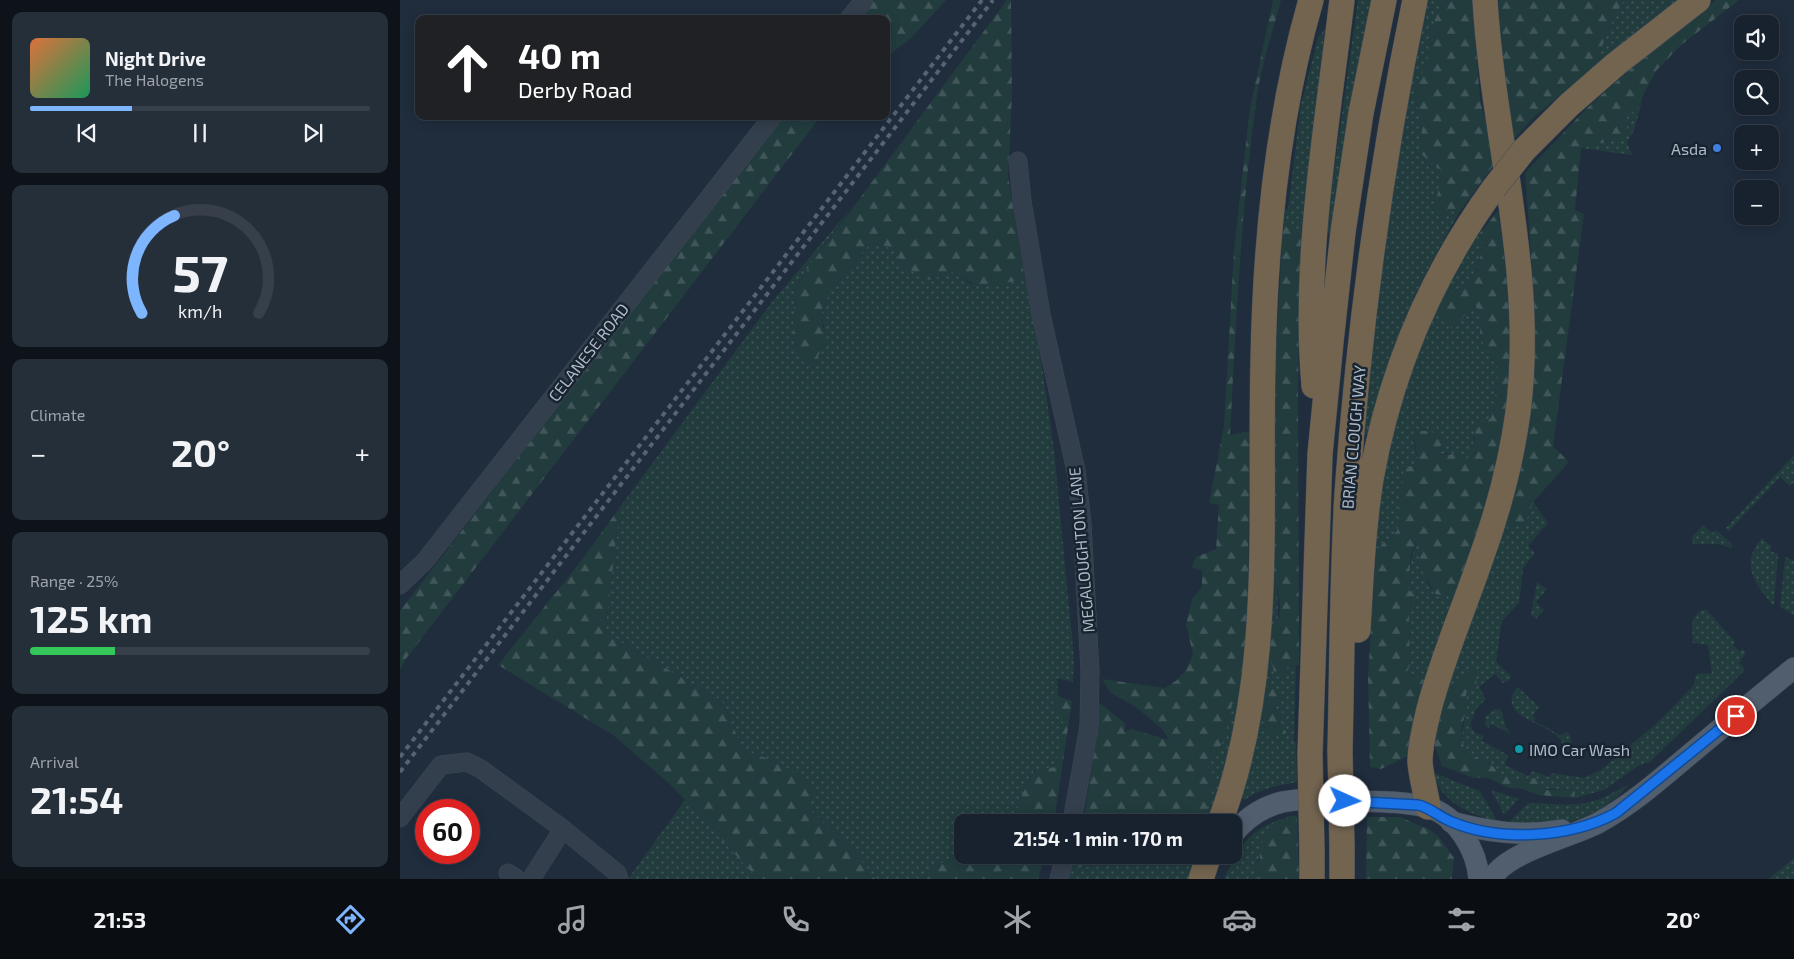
<!DOCTYPE html>
<html lang="en">
<head>
<meta charset="utf-8">
<style>
  body { margin:0; font-family:"Exo 2",sans-serif; background:#252f3a; color:#f1f3f6; height:100vh; display:flex; flex-direction:column; font-size:19px; white-space:nowrap }
  * { box-sizing:border-box; margin:0 }
  p { font-size:16px; color:#9fa4aa }
  .icon { flex:none; width:28px; height:28px; fill:none; stroke:currentColor; stroke-width:2; stroke-linecap:round; stroke-linejoin:round }
  .map { position:relative; flex:1; overflow:hidden }
  .drawer { display:flex; flex-direction:column; gap:12px; padding:12px; background:#0d1319; width:400px }
  .drawer>* { flex:none }
  .top-card { position:absolute; left:15px; top:15px; width:475px; height:105px; border-radius:10px; box-shadow:0 2px 12px #0003,0 0 0 1px #363f4a; background:#202124; color:#fff; overflow:hidden }
  .controls { position:absolute; left:1334px; top:15px; display:grid; gap:10px }
  .controls a { display:grid; place-items:center; width:45px; height:45px; border-radius:10px; background:#18222e; box-shadow:0 2px 12px #0003,0 0 0 1px #363f4a; font-size:25px }
  .speed { position:absolute; left:15px; top:799px; display:flex; gap:10px; font-size:25px; font-weight:700; text-align:center }
  .speed>* { display:grid; place-content:center; width:65px; height:65px; border-radius:50%; background:#18222e; box-shadow:0 2px 12px #0003,0 0 0 1px #363f4a; line-height:1 }
  .speed .limit { border:8px solid #d22; background:#fff; color:#111 }
  .pin { position:absolute; display:grid; place-items:center; width:42px; height:42px; color:#fff; margin:-21px; border:2px solid #fff; border-radius:50%; box-shadow:0 1px 5px #0007 }
  .me { position:absolute; width:55px; margin:-28px; rotate:92deg; stroke-linejoin:round; filter:drop-shadow(0 0 4px #0008) }
  .turn { display:flex; align-items:center; gap:18px; height:105px; padding:0 20px; font-size:22px }
  .turn .icon { width:65px; height:65px; stroke-width:2.5 }
  .turn b { display:block; font-size:35px; line-height:42px }
  .big { font-size:38px; font-weight:700; line-height:1.1 }
  .drawer .card { flex:1; display:flex; flex-direction:column; justify-content:center; gap:8px; min-width:0; padding:0 18px; border-radius:10px; background:#252f3a }
  .drawer .dial { align-items:center; gap:0 }
  .dial svg { height:130px; overflow:visible; fill:none; stroke:#363f4a; stroke-width:7; stroke-linecap:round; text-anchor:middle }
  .dial text { fill:#f1f3f6; stroke:none }
  .song { display:flex; align-items:center; gap:15px }
  .cover { width:60px; height:60px; border-radius:8px; background:linear-gradient(135deg,hsl(20 70% 55%),hsl(150 70% 35%)) }
  .played { height:5px; border-radius:2px; background:linear-gradient(90deg,#7db5ff 30%,#363f4a 30%) }
  .keys { display:flex; justify-content:space-around; direction:ltr }
  .heat { display:flex; justify-content:space-between; align-items:center; font-size:28px; direction:ltr }
  .charge { height:8px; border-radius:4px; background:linear-gradient(90deg,#34c759 25%,#363f4a 0) }
  .trip { position:absolute; left:554px; top:814px; width:288px; height:50px; border-radius:10px; background:#18222e; box-shadow:0 2px 12px #0003,0 0 0 1px #363f4a; font-weight:700; line-height:50px; text-align:center }
  .tabs { display:flex; height:80px; justify-content:space-around; align-items:center; background:#0a0e12; color:#9fa4aa }
  .tabs .icon { width:35px; height:35px }
  .tabs .on { color:#7db5ff }
  .tabs b { font-size:22px; color:#f1f3f6 }
  main { display:flex; flex:1; min-height:0 }
  .map>svg:first-child { display:block }
  .grass { fill:url(#grass-dots) }
  .forest { fill:url(#forest-firs) }
  .lines { fill:none; stroke-linecap:round; stroke-linejoin:round }
  .minor-casing { stroke:#3d4856; stroke-width:19 }
  .major-casing { stroke:#3d4856; stroke-width:22 }
  .highway-casing { stroke:#3f4a57; stroke-width:26 }
  .minor { stroke:#343f4d; stroke-width:18 }
  .major { stroke:#515e6d; stroke-width:21 }
  .highway { stroke:#736450; stroke-width:25 }
  .rail { stroke:#556374; stroke-width:4; stroke-dasharray:5 5; stroke-linecap:butt }
  .highway-bridge-casing { stroke:#3f4a57; stroke-width:26; stroke-linecap:butt }
  .highway-bridge { stroke:#736450; stroke-width:25 }
  .route-casing { stroke:#114b97; stroke-width:12 }
  .route { stroke:#1a73e8; stroke-width:9 }
  .shop-dot { fill:#3f7fe0; stroke:#192431; stroke-width:2 }
  .culture-dot { fill:#0f9aa8; stroke:#192431; stroke-width:2 }
  .labels { text-anchor:middle; dominant-baseline:central; stroke-width:5; stroke-linejoin:round; paint-order:stroke }
  .poi-label { font-size:16px; fill:#afbac9; stroke:#192431; text-anchor:end }
  .street-label { font-size:16px; fill:#afbac9; stroke:#192431 }
</style>
</head>
<body>
<main>
<section class="drawer">
<div class="card">
<div class="song"><i class="cover"></i><div><b>Night Drive</b><p>The Halogens</p></div></div>
<div class="played"></div>
<div class="keys"><svg class="icon" aria-label="previous" viewBox="0 0 24 24"><path d="M18 5L8 12l10 7zM5 5v14"/></svg><svg class="icon" aria-label="pause" viewBox="0 0 24 24"><path d="M8 5v14M16 5v14"/></svg><svg class="icon" aria-label="next" viewBox="0 0 24 24"><path d="M6 5l10 7-10 7zM19 5v14"/></svg></div>
</div>
<div class="card dial"><svg viewBox="0 0 100 80">
<path d="M14 69A42 42 0 1 1 86 69"/>
<path d="M14 69A42 42 0 0 1 34 9" stroke="#7db5ff"/>
<text x="50" y="56" font-size="32" font-weight="700">57</text>
<text x="50" y="72" font-size="11">km/h</text>
</svg></div>
<div class="card"><p>Climate</p>
<div class="heat"><a>−</a><b class="big">20°</b><a>+</a></div>
</div>
<div class="card"><p>Range · 25%</p><b class="big">125 km</b><div class="charge"></div></div>
<div class="card"><p>Arrival</p><b class="big">21:54</b></div>
</section>
<div class="map">
<svg width="1394" height="879" viewBox="0 0 1394 879">
  <defs>
    <pattern id="grass-dots" width="8" height="8" patternUnits="userSpaceOnUse" patternTransform="scale(1.25)"><rect width="8" height="8" fill="#223c3e"/><path d="M2 2h.1M6 6h.1" fill="none" stroke="#405659" stroke-width="1.8" stroke-linecap="round"/></pattern>
    <pattern id="forest-firs" width="22" height="20" patternUnits="userSpaceOnUse" patternTransform="scale(1.25)"><rect width="22" height="20" fill="#223c3e"/><path d="M5 1l3.5 6h-7zM16 11l3.5 6h-7z" fill="#405659"/></pattern>
  </defs>
  <rect width="100%" height="100%" fill="#202d3d"/>
  <!-- grass -->
  <g class="grass">
    <polygon points="958,0 972,0 943,157 934,232 929,234 926,229"/>
    <path d="M1025 0H1042C1041 9 1035 17 1033 26 1027 51 1029 67 1014 90L1022 129 1021 154 1042 171C1040 189 1041 205 1058 214 1041 246 1022 277 1009 310 994 350 982 393 971 435L964 434 976 305 993 180Z"/>
    <polygon points="1224,0 1281,0 1198,64 1205,35"/>
    <polygon points="925,29 901,231 883,224 885,209 888,209 901,104 918,38"/>
    <polygon points="1241,105 1234,130 1227,142 1232,155 1181,148 1228,136 1226,118"/>
    <path d="M451 208 411 264 395 290 393 335 400 360 414 364 424 328 422 309 430 292 470 244C491 246 495 248 503 267L530 279 552 272 570 284 622 280 624 274 642 366 654 450 674 658 673 682 657 678 658 696 652 705 664 716 656 768 635 770C624 787 617 802 616 822H562V855H593L586 860 574 856 557 861H545L517 879H475L457 855 409 809 379 763 343 750 322 701 205 633 220 507 372 302Z"/>
    <path d="M1080 233C1088 251 1074 273 1065 288L1046 294 1053 330 1074 303 1081 311 1080 334 1097 360 1098 382 1091 418 1073 438C1075 449 1072 456 1063 462L1050 453 1035 455 1036 451 1046 440H1013L1018 460 1013 466 997 531 976 550 979 507 989 442 1023 332 1065 254Z"/>
    <polygon points="1394,455 1394,482 1390,486 1380,477 1329,531 1326,528"/>
    <path d="M1133 502 1148 523 1128 546 1135 553 1123 568 1119 603 1102 621 1096 662 1111 676 1110 680 1103 683 1095 674 1079 687 1086 699 1076 709 1070 725 1075 733 1084 736 1082 741 1108 755 1105 765 1128 776 1133 771 1149 777 1152 773 1184 778 1201 770 1257 723 1294 685 1296 674 1312 673 1308 645 1293 643C1292 629 1289 613 1306 609L1335 642 1333 645 1339 651 1343 649 1346 653 1339 663 1345 669 1342 673 1250 762 1239 765 1204 790 1174 798 1175 792 1172 790 1117 787 1115 779 1098 774 1090 763 1081 761 1067 750 1062 743C1062 725 1068 710 1066 693L1042 701 1104 528 1125 524Z"/>
    <polygon points="1303,525 1312,533 1316,530 1332,544 1332,548 1318,544 1293,544 1292,537"/>
    <path d="M1018 537 1027 583 1035 594 1049 596 1058 589 1024 680 1006 673 1010 665 1009 612 1016 594 1008 590C1009 571 1011 554 1018 537Z"/>
    <path d="M1362 538 1372 547 1370 551 1378 554 1374 606C1355 584 1339 564 1362 538Z"/>
    <polygon points="1385,557 1394,560 1394,615 1380,607"/>
    <path d="M872 572C880 591 877 605 878 624 879 638 883 653 886 667L896 666 894 741 896 743 897 782C878 786 860 788 845 800L842 799 841 794 859 707 886 732 877 722 875 705 862 689Z"/>
    <polygon points="1137,582 1147,589 1136,602 1144,610 1136,619 1131,614"/>
    <path d="M1119 688 1139 707 1133 716 1135 718 1134 721 1160 735 1167 732C1173 737 1171 743 1171 749L1167 750C1163 744 1160 738 1155 734 1140 723 1098 714 1116 689Z"/>
    <polygon points="833,701 836,702 838,715 812,822 802,822 816,779 803,759 821,747"/>
    <polygon points="1095,709 1101,710 1106,727 1111,734 1091,724 1089,728 1085,725 1086,716"/>
    <path d="M1032 772 1080 791 1098 823C1069 813 1041 803 1032 772Z"/>
    <path d="M1228 785C1213 805 1184 820 1158 824 1142 826 1124 823 1108 823L1128 803C1153 803 1176 808 1200 799 1210 795 1218 789 1228 785Z"/>
    <polygon points="1091,790 1119,799 1104,815"/>
    <polygon points="285,800 358,879 228,879"/>
    <path d="M891 816 877 825 855 865 858 879H824C841 842 849 829 891 816Z"/>
    <polygon points="752,855 800,855 788,879 669,879 671,868 750,861"/>
    <polygon points="1394,858 1394,879 1368,879"/>
  </g>
  <!-- forest -->
  <g class="forest">
    <polygon points="475,0 546,0 510,39 486,57 486,19 459,19"/>
    <path d="M607 0H611L612 94 608 176 624 274 622 280C587 285 585 293 552 272L530 280 503 267C495 248 491 246 470 244L430 292 422 309 424 344 414 364 400 360 393 335 395 290 411 264Z"/>
    <path d="M873 0H881C873 31 862 63 857 95 841 207 836 322 830 435L850 431 847 647 838 715 836 702 833 701C828 719 826 757 803 760L816 779 802 822H683L696 741 697 701 726 724 724 732 731 729 769 740 761 728 737 708 711 693 702 679 765 688 777 680 786 670 793 654 786 625 792 599 802 587V571L792 567 796 557 816 549 819 505 809 503 824 426 834 250 850 108Z"/>
    <path d="M1042 0H1072L1080 99 1095 163 1058 214 1049 209 1042 218 1035 207 1042 171 1021 154 1022 129 1014 89C1028 68 1027 50 1033 26 1035 17 1041 9 1042 0Z"/>
    <polygon points="1099,0 1224,0 1205,35 1198,64 1134,117 1114,139 1099,29"/>
    <path d="M1316 0H1339L1281 45 1256 71 1242 97 1241 105 1226 118 1228 136 1181 148 1175 210 1184 214 1153 446 1169 462 1133 502 1125 524 1104 528C1116 486 1128 445 1131 402 1137 325 1131 249 1125 173L1187 108 1236 64Z"/>
    <polygon points="381,116 421,116 5,660 0,670 0,611"/>
    <path d="M1098 211C1106 266 1115 334 1109 390 1102 457 1083 525 1058 589L1049 596 1035 594 1021 569 1018 538 1011 553 1008 590 1017 594 1009 612 1010 665 1007 672 1024 680 1012 754 981 769 970 767 968 677 976 550 997 531 1004 467 1013 466 1018 460 1013 431H1028L1044 435 1046 440 1036 451 1035 455 1060 454 1063 462C1077 453 1073 438 1077 424L1091 418 1098 382 1097 360 1087 355 1080 334 1081 311 1073 304 1054 330C1040 315 1036 312 1046 294L1065 288C1074 273 1088 251 1080 233Z"/>
    <path d="M883 224 901 231 898 386 899 665 887 667 889 672 887 675 874 672C872 661 867 640 872 629 873 626 876 625 877 623 884 610 877 584 872 572L874 384Z"/>
    <polygon points="220,507 205,633 322,701 343,750 379,763 416,786 409,809 457,855 475,879 358,879 272,786 213,735 98,665 181,561"/>
    <polygon points="1077,670 1076,686 1066,693 1067,708 1062,725 1062,743 1067,750 1081,761 1090,763 1098,773 1115,779 1117,787 1124,779 1136,778 1146,790 1172,790 1175,792 1174,798 1139,795 1123,789 1109,788 1088,778 1074,778 1042,766 1033,740 1042,701 1066,672"/>
    <path d="M874 685 881 701 880 705H875L874 709 883 713 880 721 877 722 886 732 883 736 869 734C860 719 859 706 862 689Z"/>
    <path d="M658 696 672 701 654 822H616C617 802 624 787 636 770L656 767 664 716 652 705Z"/>
    <path d="M891 816H897L899 879H858L855 865 860 859C858 836 873 827 891 816Z"/>
    <polygon points="967,817 1000,817 1030,830 1039,837 1054,858 1052,879 966,879"/>
    <polygon points="593,855 645,855 638,879 517,879 545,861 557,861 574,856 586,860"/>
    <polygon points="675,855 752,855 750,861 671,868"/>
  </g>
  <g class="lines">
    <!-- minor casing -->
    <g class="minor-casing">
      <g id="minor">
        <polyline points="449,19 464,0"/>
        <polyline points="618,161 622,201 641,314 676,471 682,523 690,671 689,726 672,822"/>
        <polyline points="0,585 25,561 373,116"/>
        <polyline points="0,818 41,765 67,762 81,769 163,829 217,873 219,879"/>
        <polyline points="108,873 117,879"/>
        <polyline points="131,879 163,829"/>
        <polyline points="659,879 665,855"/>
      </g>
    </g>
    <!-- major casing -->
    <g class="major-casing">
      <g id="major">
        <path d="M1051 822C1089 832 1123 837 1162 830"/>
        <path d="M832 835C868 791 907 799 958 801 980 802 1004 801 1026 807 1056 814 1077 850 1079 879"/>
        <path d="M1092 879C1104 853 1171 837 1198 823 1229 806 1256 783 1283 760 1320 729 1357 698 1394 668"/>
      </g>
    </g>
    <!-- highway casing -->
    <g class="highway-casing">
      <g id="highway">
        <polyline points="1124,150 1169,105 1216,64 1298,0"/>
        <path d="M914 386C903 257 927 127 942 0"/>
        <path d="M958 630C961 580 963 529 971 479 990 372 1031 275 1094 188"/>
        <path d="M940 751C942 665 942 579 947 493 959 327 981 163 1015 0"/>
        <polyline points="910,754 920,454 931,342 943,232 961,113 984,0"/>
        <path d="M1028 807C1026 792 1021 777 1020 762 1020 744 1025 727 1029 709 1042 660 1062 613 1079 564 1097 515 1111 464 1118 412 1136 274 1093 137 1085 0"/>
        <path d="M820 822C875 677 859 516 863 363 865 240 877 118 911 0"/>
        <polyline points="942,847 942,879"/>
        <polyline points="912,852 912,879"/>
        <polyline points="801,879 809,855"/>
      </g>
    </g>
    <!-- minor -->
    <use href="#minor" class="minor"/>
    <!-- major -->
    <use href="#major" class="major"/>
    <!-- highway -->
    <use href="#highway" class="highway"/>
    <!-- rail -->
    <g class="rail">
      <polyline points="0,757 582,0"/>
      <polyline points="0,772 593,0"/>
    </g>
    <!-- highway-bridge casing -->
    <g class="highway-bridge-casing">
      <g id="highway-bridge">
        <polyline points="1094,188 1124,150"/>
        <polyline points="940,751 942,847"/>
        <polyline points="910,754 912,852"/>
      </g>
    </g>
    <!-- highway-bridge -->
    <use href="#highway-bridge" class="highway-bridge"/>
  </g>
  <g class="lines">
    <!-- route casing -->
    <g class="route-casing">
      <path id="route" d="M945 801 1018 805C1031 808 1039 817 1052 822 1100 842 1170 838 1216 813L1336 716"/>
    </g>
    <!-- route -->
    <use href="#route" class="route"/>
  </g>
  <!-- markers -->
  <circle class="shop-dot" cx="1317" cy="148" r="5"/>
  <circle class="culture-dot" cx="1119" cy="749" r="5"/>
  <g class="labels">
    <!-- poi labels -->
    <g class="poi-label">
      <text x="1307" y="148">Asda</text>
      <text x="1129" y="749" text-anchor="start">IMO Car Wash</text>
    </g>
    <!-- street labels -->
    <g class="street-label">
      <text transform="translate(188 352) rotate(-52)">CELANESE ROAD</text>
      <text transform="translate(953 437) rotate(-85)">BRIAN CLOUGH WAY</text>
      <text transform="translate(681 550) rotate(-95)">MEGALOUGHTON LANE</text>
    </g>
  </g>
</svg>
<div class="controls">
<a><svg class="icon" aria-label="sound" viewBox="0 0 24 24"><path d="M4 9h4l5-4v14l-5-4H4zM17 9q2 3 0 6"/></svg></a>
<a><svg class="icon" aria-label="search" viewBox="0 0 24 24"><circle cx="10" cy="10" r="6"/><path d="M15 15l6 6"/></svg></a>
<a>+</a>
<a>−</a>
</div>
<div class="speed"><div class="limit">60</div></div>
<div class="pin" style="left:1336px;top:716px;background:#d93025"><svg class="icon" aria-label="arrive" viewBox="0 0 24 24"><path d="M6 21V4h12l-3 4 3 4H6"/></svg></div>
<svg class="me" style="left:945px;top:801px" viewBox="-20 -20 40 40"><circle r="19" fill="#fff"/><path d="M0-13L10 11 0 6-10 11z" fill="#1a73e8"/></svg>
<div class="trip">21:54 · 1 min · 170 m</div>
<div class="top-card">
<div class="turn"><svg class="icon" aria-label="ahead" viewBox="0 0 24 24"><path d="M12 20V5M6 11l6-6 6 6"/></svg><div><b>40 m</b>Derby Road</div></div>
</div>
</div>
</main>
<nav class="tabs">
<b>21:53</b>
<svg class="icon on" aria-label="directions" viewBox="0 0 24 24"><path d="M12 3l9 9-9 9-9-9zM9 14v-3h6M13 9l2 2-2 2"/></svg>
<svg class="icon" aria-label="music" viewBox="0 0 24 24"><path d="M9 18V5l10-2v13"/><circle cx="6" cy="18" r="3"/><circle cx="16" cy="16" r="3"/></svg>
<svg class="icon" aria-label="phone" viewBox="0 0 24 24"><path d="M5 4h4l2 5-3 2q2 4 5 5l2-3 5 2v4C11 20 4 13 5 4z"/></svg>
<svg class="icon" aria-label="climate" viewBox="0 0 24 24"><path d="M12 3v18M4 7l16 10M4 17L20 7"/></svg>
<svg class="icon" aria-label="car" viewBox="0 0 24 24"><path d="M5 17H2v-5l4-1 3-4h7l3 4 3 1v5h-3M9 17h6M6 11h13"/><circle cx="7" cy="17" r="2"/><circle cx="17" cy="17" r="2"/></svg>
<svg class="icon" aria-label="filters" viewBox="0 0 24 24"><path d="M4 7h16M4 17h16"/><circle cx="9" cy="7" r="2"/><circle cx="15" cy="17" r="2"/></svg>
<b>20°</b>
</nav>
</body>
</html>
